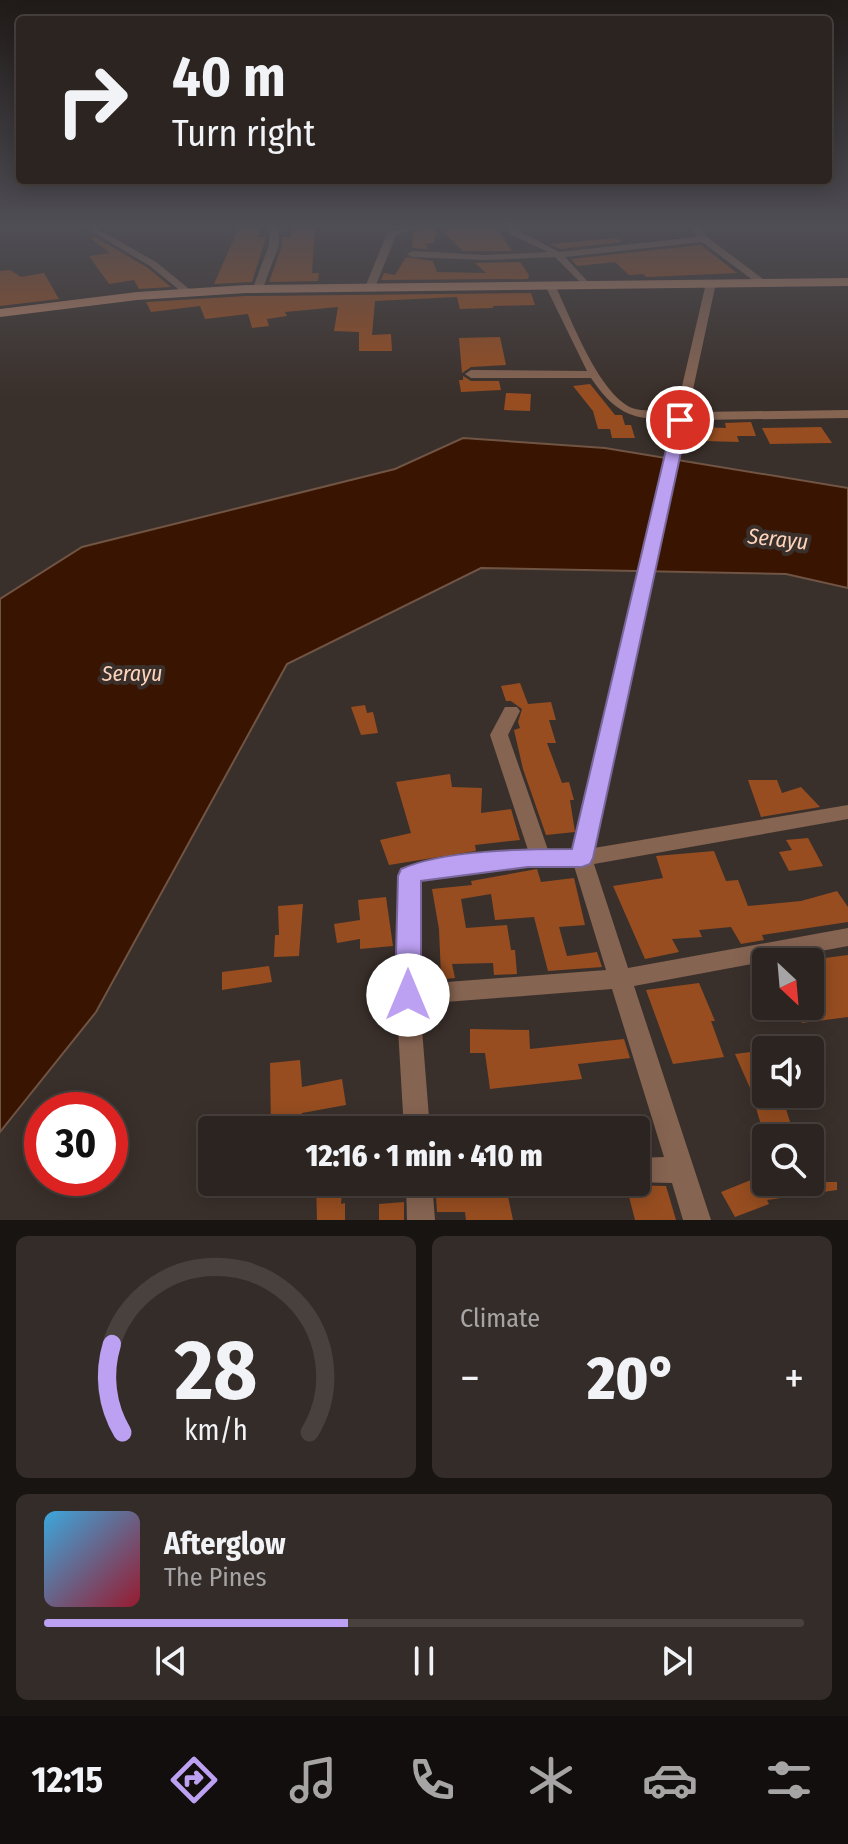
<!DOCTYPE html>
<html lang="en">
<head>
<meta charset="utf-8">
<style>
  body { margin:0; font-family:"Fira Sans Condensed",sans-serif; background:#342c29; color:#f1f3f6; height:100vh; display:flex; flex-direction:column; font-size:30px; white-space:nowrap }
  * { box-sizing:border-box; margin:0 }
  p { font-size:26px; color:#a6a4a5 }
  .icon { flex:none; width:44px; height:44px; fill:none; stroke:currentColor; stroke-width:2; stroke-linecap:round; stroke-linejoin:round }
  .map { position:relative; height:1220px; overflow:hidden }
  .drawer { display:flex; flex-direction:column; gap:16px; padding:16px; background:#181412; flex:1 }
  .drawer>* { flex:none }
  .guide { position:absolute; left:16px; top:16px; width:816px; height:168px; border-radius:8px; box-shadow:0 4px 20px #0003,0 0 0 2px #48413e; background:#2c2420; color:#f1f3f6; overflow:hidden }
  .needle { width:52px; rotate:154deg }
  .tools { position:absolute; left:752px; top:948px; display:grid; gap:16px }
  .tools a { display:grid; place-items:center; width:72px; height:72px; border-radius:8px; background:#2c2420; box-shadow:0 4px 20px #0003,0 0 0 2px #48413e; font-size:40px }
  .speed { position:absolute; left:24px; top:1092px; display:flex; gap:16px; font-size:40px; font-weight:700; text-align:center }
  .speed>* { display:grid; place-content:center; width:104px; height:104px; border-radius:50%; background:#2c2420; box-shadow:0 4px 20px #0003,0 0 0 2px #48413e; line-height:1 }
  .speed .limit { border:12px solid #d22; background:#fff; color:#111 }
  .pin { position:absolute; display:grid; place-items:center; width:68px; height:68px; color:#fff; margin:-34px; border:4px solid #fff; border-radius:50%; box-shadow:0 2px 8px #0007 }
  .me { position:absolute; width:88px; margin:-44px; rotate:0deg; stroke-linejoin:round; filter:drop-shadow(0 0 6px #0008) }
  .turn { display:flex; align-items:center; gap:28px; height:168px; padding:0 24px; font-size:36px }
  .turn .icon { width:104px; height:104px; stroke-width:2.5 }
  .turn b { display:block; font-size:56px; line-height:68px }
  .big { font-size:60px; font-weight:800; line-height:1.1 }
  .drawer .card { flex:1; display:flex; flex-direction:column; justify-content:center; gap:12px; min-width:0; padding:0 28px; border-radius:12px; background:#342c29 }
  .drawer .dial { align-items:center; gap:0 }
  .dial svg { height:208px; overflow:visible; fill:none; stroke:#48413e; stroke-width:7; stroke-linecap:round; text-anchor:middle }
  .dial text { fill:#f1f3f6; stroke:none }
  .song { display:flex; align-items:center; gap:24px }
  .cover { width:96px; height:96px; border-radius:12px; background:linear-gradient(135deg,hsl(200 70% 55%),hsl(350 70% 35%)) }
  .played { height:8px; border-radius:4px; background:linear-gradient(90deg,#bca0f2 40%,#48413e 40%) }
  .keys { display:flex; justify-content:space-around; direction:ltr }
  .heat { display:flex; justify-content:space-between; align-items:center; font-size:44px; direction:ltr }
  .drawer .tiles { flex:1; display:grid; gap:16px; grid-template-columns:1fr 1fr }
  .card:last-child { grid-column:span 2 }
  .trip { position:absolute; left:198px; top:1116px; width:452px; height:80px; border-radius:8px; background:#2c2420; box-shadow:0 4px 20px #0003,0 0 0 2px #48413e; font-weight:800; line-height:80px; text-align:center }
  .tabs { display:flex; height:128px; justify-content:space-around; align-items:center; background:#120e0d; color:#a6a4a5 }
  .tabs .icon { width:56px; height:56px }
  .tabs .selected { color:#bca0f2 }
  .tabs b { font-size:36px; color:#f1f3f6 }
  .map>svg:first-child { display:block }
  .water { fill:#391400; stroke:#705444; stroke-width:2 }
  .building { fill:#974d20 }
  .lines { fill:none; stroke-linecap:round; stroke-linejoin:round }
  .street { fill:#866452; fill-rule:evenodd }
  .secondary { fill:#b47f63; fill-rule:evenodd }
  .route { fill:#bca0f2; stroke:#7a689d; stroke-width:2 }
  .labels { text-anchor:middle; dominant-baseline:central; stroke-width:8; stroke-linejoin:round; paint-order:stroke }
  .water-label { font-size:22px; font-style:italic; fill:#fed3bc; stroke:#3a302b }
</style>
</head>
<body>
<div class="map">
<svg width="848" height="1220" viewBox="0 0 848 1220">
  <rect width="100%" height="100%" fill="#3a302b"/>
  <!-- water -->
  <polygon class="water" points="463,438 605,448 848,488 848,588 786,574 481,568 287,664 96,1012 0,1132 0,599 82,547 395,469"/>
  <!-- building -->
  <g class="building">
    <polygon points="239,227 261,227 258,237 266,237 252,282 214,284"/>
    <polygon points="315,228 312,273 319,273 318,281 269,282 282,246 282,237 291,237 291,229"/>
    <polygon points="496,228 512,251 463,251 440,229"/>
    <polygon points="421,229 437,229 434,243 426,243 428,249 412,248 413,232"/>
    <polygon points="95,237 148,268 171,287 139,289 134,280 109,284 89,256 110,253 90,238"/>
    <polygon points="616,238 622,242 560,249 550,244"/>
    <polygon points="701,245 737,273 646,277 643,274 629,275 615,262 577,266 571,259"/>
    <polygon points="406,257 433,261 437,272 486,273 475,263 520,262 529,275 528,279 381,280 384,273 395,275"/>
    <polygon points="10,270 21,277 44,273 59,299 0,306 0,271"/>
    <polygon points="531,293 535,305 493,306 493,308 460,309 457,297 375,301 372,335 391,334 392,351 359,351 359,332 334,331 338,307 285,312 287,316 267,319 269,326 252,328 248,314 205,319 200,306 151,312 146,302 246,296"/>
    <polygon points="500,337 506,365 471,367 462,373 459,338"/>
    <polygon points="463,376 471,381 499,381 501,390 461,392 459,380 463,380"/>
    <polygon points="590,384 615,415 622,415 625,425 631,425 635,438 612,438 610,429 598,429 593,411 573,386"/>
    <polygon points="506,393 531,394 530,411 504,410"/>
    <polygon points="751,422 756,436 737,436 739,442 705,441 702,427 726,428 725,423"/>
    <polygon points="821,427 832,443 770,444 762,428"/>
    <polygon points="520,683 528,704 551,702 556,720 549,720 556,743 547,743 562,783 569,782 574,800 570,800 575,832 546,835 523,769 514,730 520,728 518,722 522,709 511,701 506,701 501,686"/>
    <polygon points="365,705 367,713 373,712 378,733 361,735 351,707"/>
    <polygon points="450,774 452,787 482,788 481,813 511,809 520,840 475,845 476,851 389,865 380,840 411,833 396,782"/>
    <polygon points="748,780 777,780 782,793 801,787 820,807 761,817"/>
    <polygon points="808,838 823,866 789,871 779,852 792,850 786,840"/>
    <polygon points="714,851 726,881 738,880 748,906 801,901 837,891 848,907 848,922 762,935 764,940 741,944 731,927 699,930 702,937 672,939 679,952 645,959 613,886 663,878 656,856"/>
    <polygon points="537,869 541,882 574,878 585,925 559,927 567,956 597,952 602,967 548,971 534,917 495,920 491,894 461,899 466,928 507,925 511,950 515,950 517,974 494,975 493,963 452,964 455,978 436,980 435,977 441,976 439,929 432,889 472,885 471,881"/>
    <polygon points="386,897 393,946 360,949 360,939 337,943 334,924 360,920 358,900"/>
    <polygon points="303,904 299,956 274,957 275,935 279,935 278,906"/>
    <polygon points="848,955 848,1017 802,1023 795,1006 810,1006 810,960"/>
    <polygon points="269,966 272,982 222,990 222,972"/>
    <polygon points="699,983 715,1021 711,1021 724,1057 673,1064 646,990"/>
    <polygon points="470,1029 529,1030 530,1049 624,1039 630,1058 578,1064 582,1079 490,1089 485,1053 470,1053"/>
    <polygon points="766,1050 766,1100 783,1099 795,1138 765,1138 750,1088 735,1054"/>
    <polygon points="300,1060 302,1087 342,1079 346,1105 302,1113 301,1130 271,1130 270,1063"/>
    <polygon points="546,1116 548,1130 502,1130 502,1121"/>
    <polygon points="810,1145 825,1182 837,1182 837,1190 767,1200 769,1204 735,1217 721,1192 766,1174 766,1182 810,1182"/>
    <polygon points="275,1182 312,1182 313,1187 276,1196"/>
    <polygon points="316,1182 343,1182 341,1204 345,1203 345,1220 317,1220"/>
    <polygon points="435,1182 505,1182 513,1220 466,1220 465,1212 437,1212"/>
    <polygon points="626,1185 666,1186 676,1220 635,1220"/>
    <polygon points="404,1202 404,1220 379,1220 379,1204"/>
  </g>
  <g class="lines">
    <!-- street -->
    <g class="street">
      <polygon points="83,226 93,226 156,262 193,292 184,294 150,266"/>
      <polygon points="270,226 278,226 279,245 263,288 258,291 253,288 269,245"/>
      <polygon points="407,226 420,226 396,235 376,285 367,287 366,285 387,233"/>
      <polygon points="501,226 510,226 559,252 697,237 689,226 698,226 707,237 767,282 758,284 702,242 565,257 590,284 585,287 555,257 485,260 412,257 407,254 412,251 485,255 548,252 512,235"/>
      <path d="M711 280 716 283 594 848 848 805V819L594 864 628 968 848 928V946L634 986 711 1220H683L672 1183 631 1182H636V1158L664 1157 612 989 420 1004 430 1130H404L396 995 399 876C409 855 503 853 528 850L490 735 505 707H517L520 711 508 735 548 850H574L675 417C634 423 614 412 591 378H471L465 374 471 370 587 371 545 285 550 282 555 285C571 318 598 393 632 408 646 413 662 408 676 412L706 283ZM528 866H574L606 970 420 984 419 880Z"/>
      <polygon points="848,410 848,418 698,420 692,416 698,412"/>
      <polygon points="406,1182 432,1182 435,1220 407,1220"/>
    </g>
    <!-- secondary -->
    <polygon class="secondary" points="848,278 848,286 246,293 137,300 0,317 0,309 137,292 246,285"/>
  </g>
  <!-- sky -->
  <linearGradient id="sky" x2="0" y2="1"><stop stop-color="#201a18"/><stop offset="0.57" stop-color="#4f4e55"/><stop offset="1" stop-color="#4f4e55" stop-opacity="0"/></linearGradient>
  <rect width="848" height="396" fill="url(#sky)"/>
  <!-- route -->
  <path class="route" d="M680 416 688 420 593 858 590 864 582 867H528L421 881V995L417 1003 408 1007 399 1003 395 995 398 876 401 869C444 850 524 849 572 849L673 420Z"/>
  <g class="labels">
    <!-- water labels -->
    <g class="water-label">
      <text transform="translate(778 539) rotate(6)">Serayu</text>
      <text x="132" y="673">Serayu</text>
    </g>
  </g>
</svg>
<div class="tools">
<a><svg class="needle" viewBox="-14 -14 28 28"><path d="M0-13l5 13h-10z" fill="#e53935"/><path d="M0 13l5-13h-10z" fill="#a6a4a5"/></svg></a>
<a><svg class="icon" aria-label="sound" viewBox="0 0 24 24"><path d="M4 9h4l5-4v14l-5-4H4zM17 9q2 3 0 6"/></svg></a>
<a><svg class="icon" aria-label="search" viewBox="0 0 24 24"><circle cx="10" cy="10" r="6"/><path d="M15 15l6 6"/></svg></a>
</div>
<div class="speed"><div class="limit">30</div></div>
<div class="pin" style="left:680px;top:420px;background:#d93025"><svg class="icon" aria-label="arrive" viewBox="0 0 24 24"><path d="M6 21V4h12l-3 4 3 4H6"/></svg></div>
<svg class="me" style="left:408px;top:995px" viewBox="-20 -20 40 40"><circle r="19" fill="#fff"/><path d="M0-13L10 11 0 6-10 11z" fill="#bca0f2"/></svg>
<div class="trip">12:16 · 1 min · 410 m</div>
<div class="guide">
<div class="turn"><svg class="icon" aria-label="right" viewBox="0 0 24 24"><path d="M7 20v-9h11M14 6l5 5-5 5"/></svg><div><b>40 m</b>Turn right</div></div>
</div>
</div>
<section class="drawer">
<div class="tiles">
<div class="card dial"><svg viewBox="0 0 100 80">
<path d="M14 69A42 42 0 1 1 86 69"/>
<path d="M14 69A42 42 0 0 1 10 35" stroke="#bca0f2"/>
<text x="50" y="56" font-size="32" font-weight="700">28</text>
<text x="50" y="72" font-size="11">km/h</text>
</svg></div>
<div class="card"><p>Climate</p>
<div class="heat"><a>−</a><b class="big">20°</b><a>+</a></div>
</div>
<div class="card">
<div class="song"><i class="cover"></i><div><b>Afterglow</b><p>The Pines</p></div></div>
<div class="played"></div>
<div class="keys"><svg class="icon" aria-label="previous" viewBox="0 0 24 24"><path d="M18 5L8 12l10 7zM5 5v14"/></svg><svg class="icon" aria-label="pause" viewBox="0 0 24 24"><path d="M8 5v14M16 5v14"/></svg><svg class="icon" aria-label="next" viewBox="0 0 24 24"><path d="M6 5l10 7-10 7zM19 5v14"/></svg></div>
</div>
</div>
</section>
<nav class="tabs">
<b>12:15</b>
<svg class="icon selected" aria-label="directions" viewBox="0 0 24 24"><path d="M12 3l9 9-9 9-9-9zM9 14v-3h6M13 9l2 2-2 2"/></svg>
<svg class="icon" aria-label="music" viewBox="0 0 24 24"><path d="M9 18V5l10-2v13"/><circle cx="6" cy="18" r="3"/><circle cx="16" cy="16" r="3"/></svg>
<svg class="icon" aria-label="phone" viewBox="0 0 24 24"><path d="M5 4h4l2 5-3 2q2 4 5 5l2-3 5 2v4C11 20 4 13 5 4z"/></svg>
<svg class="icon" aria-label="climate" viewBox="0 0 24 24"><path d="M12 3v18M4 7l16 10M4 17L20 7"/></svg>
<svg class="icon" aria-label="car" viewBox="0 0 24 24"><path d="M5 17H2v-5l4-1 3-4h7l3 4 3 1v5h-3M9 17h6M6 11h13"/><circle cx="7" cy="17" r="2"/><circle cx="17" cy="17" r="2"/></svg>
<svg class="icon" aria-label="filters" viewBox="0 0 24 24"><path d="M4 7h16M4 17h16"/><circle cx="9" cy="7" r="2"/><circle cx="15" cy="17" r="2"/></svg>
</nav>
</body>
</html>
